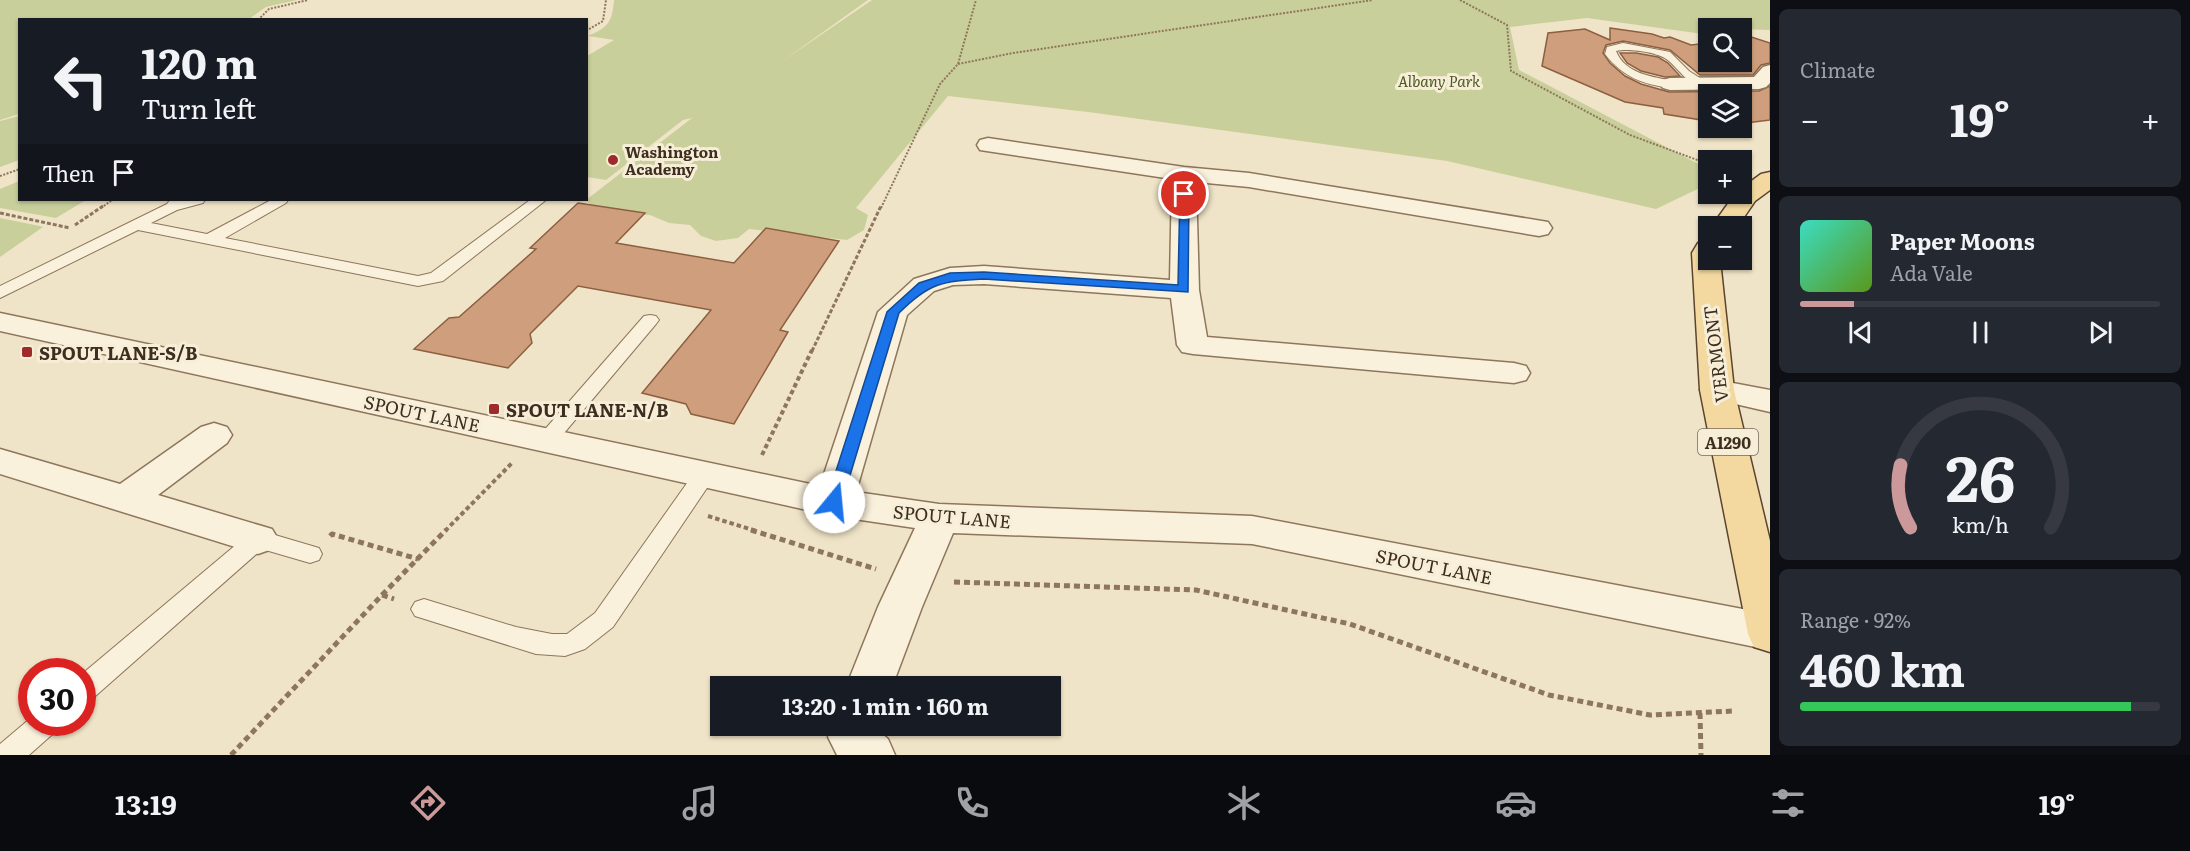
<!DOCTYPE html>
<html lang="en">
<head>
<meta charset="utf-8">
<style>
  body { margin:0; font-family:Literata,serif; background:#242831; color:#f1f3f6; height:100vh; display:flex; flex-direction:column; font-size:22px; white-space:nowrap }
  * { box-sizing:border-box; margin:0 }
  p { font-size:20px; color:#9ea1a6 }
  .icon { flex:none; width:33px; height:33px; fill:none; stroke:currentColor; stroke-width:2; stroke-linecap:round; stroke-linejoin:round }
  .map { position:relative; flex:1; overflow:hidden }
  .side { display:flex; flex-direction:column; gap:9px; padding:9px; background:#0d0f14; width:420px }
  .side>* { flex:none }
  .guide { position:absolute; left:18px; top:18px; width:570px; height:183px; border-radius:0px; box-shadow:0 2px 4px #0004; background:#171b24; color:#f1f3f6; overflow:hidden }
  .buttons { position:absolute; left:1698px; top:18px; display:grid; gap:12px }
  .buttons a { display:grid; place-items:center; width:54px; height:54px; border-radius:0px; background:#171b24; box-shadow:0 2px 4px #0004; font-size:30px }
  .speed { position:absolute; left:18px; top:658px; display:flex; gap:12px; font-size:30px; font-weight:700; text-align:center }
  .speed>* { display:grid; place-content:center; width:78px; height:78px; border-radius:50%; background:#171b24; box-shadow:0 2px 4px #0004; line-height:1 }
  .speed .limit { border:9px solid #d22; background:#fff; color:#111 }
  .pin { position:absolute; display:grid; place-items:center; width:51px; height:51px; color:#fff; margin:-26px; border:3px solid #fff; border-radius:50%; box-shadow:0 2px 6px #0007 }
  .me { position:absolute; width:66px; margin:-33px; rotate:17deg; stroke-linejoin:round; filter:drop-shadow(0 0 4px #0008) }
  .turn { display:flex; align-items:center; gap:21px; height:126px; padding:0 24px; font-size:27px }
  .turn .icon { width:78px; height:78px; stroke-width:2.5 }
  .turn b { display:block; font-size:42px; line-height:51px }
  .then { display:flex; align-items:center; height:57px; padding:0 24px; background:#0003; gap:12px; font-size:22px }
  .big { font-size:45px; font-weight:700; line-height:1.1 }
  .side .card { flex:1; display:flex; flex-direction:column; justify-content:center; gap:9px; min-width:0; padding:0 21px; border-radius:9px; background:#242831 }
  .side .dial { align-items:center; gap:0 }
  .dial svg { height:156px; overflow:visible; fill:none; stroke:#363941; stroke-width:7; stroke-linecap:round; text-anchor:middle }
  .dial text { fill:#f1f3f6; stroke:none }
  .song { display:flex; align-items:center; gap:18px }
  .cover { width:72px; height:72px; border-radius:9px; background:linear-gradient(135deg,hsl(170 70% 55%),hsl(90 70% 35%)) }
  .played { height:6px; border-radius:3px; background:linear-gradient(90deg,#cc999b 15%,#363941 15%) }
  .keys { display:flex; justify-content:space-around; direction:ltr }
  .heat { display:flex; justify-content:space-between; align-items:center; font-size:33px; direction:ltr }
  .charge { height:9px; border-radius:4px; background:linear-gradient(90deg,#34c759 92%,#363941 0) }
  .trip { position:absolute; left:710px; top:676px; width:351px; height:60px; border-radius:0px; background:#171b24; box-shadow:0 2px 4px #0004; font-weight:700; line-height:60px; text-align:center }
  .tabs { display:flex; height:96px; justify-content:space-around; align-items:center; background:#090b0e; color:#9ea1a6 }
  .tabs .icon { width:42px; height:42px }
  .tabs .selected { color:#cc999b }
  .tabs b { font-size:27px; color:#f1f3f6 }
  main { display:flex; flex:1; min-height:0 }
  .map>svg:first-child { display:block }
  .green { fill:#c9cf9b }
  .building { fill:#cf9f7d; stroke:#8d5f41; stroke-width:1.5 }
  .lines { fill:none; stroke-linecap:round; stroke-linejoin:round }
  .lane-casing { stroke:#8d765c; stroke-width:2 }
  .street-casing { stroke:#8d765c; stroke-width:3 }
  .primary-casing { stroke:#5b4430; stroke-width:3 }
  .path-far3 { stroke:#8d765c; stroke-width:2; stroke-dasharray:2 1.5; stroke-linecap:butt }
  .path-far2 { stroke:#8d765c; stroke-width:3; stroke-dasharray:4 2; stroke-linecap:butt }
  .path-far1 { stroke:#8d765c; stroke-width:4; stroke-dasharray:4.5 3; stroke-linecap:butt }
  .path { stroke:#8d765c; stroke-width:5; stroke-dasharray:6 4; stroke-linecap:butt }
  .lane { fill:#faf1dc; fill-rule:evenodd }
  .street { fill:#faf1dc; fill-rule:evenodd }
  .primary { fill:#f3d9a0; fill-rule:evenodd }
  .route { fill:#1a73e8; stroke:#114b97; stroke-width:1.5 }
  .poi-dot { fill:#9e2a2b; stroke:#f7eed8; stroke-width:2 }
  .labels { text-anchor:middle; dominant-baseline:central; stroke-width:6; stroke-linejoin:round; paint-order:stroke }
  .far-park-label { font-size:15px; font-style:italic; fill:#4d5a26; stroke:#f7eed8 }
  .far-poi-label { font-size:15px; font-weight:bold; fill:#3d2e20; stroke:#f7eed8; text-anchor:start }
  .shield { fill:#f7eed8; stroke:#756857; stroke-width:1.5 }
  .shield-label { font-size:16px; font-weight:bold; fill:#3d2e20 }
  .poi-label { font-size:18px; font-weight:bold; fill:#3d2e20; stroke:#f7eed8; text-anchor:start }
  .street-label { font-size:18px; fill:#3d2e20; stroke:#f7eed8 }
</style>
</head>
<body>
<main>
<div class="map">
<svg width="1770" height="755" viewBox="0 0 1770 755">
  <rect width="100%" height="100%" fill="#f0e4c8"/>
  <!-- green -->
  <g class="green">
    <polygon points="0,0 297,0 266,7 249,19 20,20 19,114 0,120"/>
    <path d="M614 0H868L784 60 872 0H1770V30L1708 28V34H1703L1587 18 1510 27 1519 70 1708 169V184L1656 209 1447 161 1088 112 948 96 856 208 868 215 864 230 847 240 749 229 738 238 716 241 701 236 690 225 669 223 650 215 621 214 593 208 586 200 692 118 683 120 606 180 587 177V56L614 40 588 36C609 27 612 22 614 0Z"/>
    <polygon points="19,116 19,160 0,167 0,121"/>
    <polygon points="19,181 20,200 86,200 56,218 0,208 0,189"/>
    <polygon points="0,218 40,226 43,227 0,257"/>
  </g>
  <!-- building -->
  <g class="building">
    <polygon points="1610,28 1652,34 1664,38 1670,37 1691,45 1708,43 1708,62 1742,62 1742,34 1770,43 1770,63 1761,65 1753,75 1700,75 1670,50 1623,41 1606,45 1603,53 1610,63 1625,76 1641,84 1669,92 1759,91 1770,86 1770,120 1746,123 1742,121 1742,94 1708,94 1708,121 1664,114 1663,108 1625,102 1542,66 1548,33 1585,29 1610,40"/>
    <polygon points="1620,53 1636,53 1658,57 1668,63 1680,76 1665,77 1641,71 1627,63"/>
    <polygon points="578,203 645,213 616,243 734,263 766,228 839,241 780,330 788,332 734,424 691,414 686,404 642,393 711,310 578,286 530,334 532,343 508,368 414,349 449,318 459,317 536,249 530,248"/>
  </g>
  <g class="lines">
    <!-- lane casing -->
    <g class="lane-casing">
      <g id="lane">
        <path d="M1623 43 1670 52 1689 71 1709 84 1703 88C1687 83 1680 71 1669 61 1659 52 1629 48 1616 51 1625 74 1653 77 1674 81L1676 84 1670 88C1642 84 1623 77 1605 54L1607 47Z"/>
        <polygon points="170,200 205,200 203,203 177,210 151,223 207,234 271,200 288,200 286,203 225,238 418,276 431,273 530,200 546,200 443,281 418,286 138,230 0,298 0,286 167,204"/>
        <polygon points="650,315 656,316 659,320 656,324 554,445 547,447 540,445 536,440 540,435 644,316"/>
        <polygon points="705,467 713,469 716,474 713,479 613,627 585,649 565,656 536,654 415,616 411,609 415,602 424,599 516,627 552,634 567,634 595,613 697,469"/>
        <polygon points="258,530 319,548 322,554 319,560 310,563 262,549 92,699 82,703 82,674 250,533"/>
        <polygon points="32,717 32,723 59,723 55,732 29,755 0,755 0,744"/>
      </g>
    </g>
    <!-- street casing -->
    <g class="street-casing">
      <g id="street">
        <polygon points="1770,65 1770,83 1766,87 1759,89 1670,90 1663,88 1660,84 1663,80 1670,78 1754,77 1763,67"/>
        <polygon points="988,138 1184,167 1249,173 1548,222 1552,228 1548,234 1539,236 1249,187 1196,182 1199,290 1207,337 1514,363 1526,366 1530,373 1526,380 1514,383 1193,354 1182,352 1177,345 1171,298 984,284 953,285 934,291 907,315 856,492 939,504 1252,516 1769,614 1770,650 1252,544 953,533 922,607 892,687 846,687 878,607 915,528 834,516 0,331 0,313 820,486 878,312 914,279 950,268 984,266 1170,280 1172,179 980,150 977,145 980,140"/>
        <polygon points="1717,380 1770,390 1770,412 1705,397 1700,390 1705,383"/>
        <polygon points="214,423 227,427 232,435 227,443 158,495 272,529 278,539 272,549 258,554 0,474 0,449 120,484 201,427"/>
        <polygon points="832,726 880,726 879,731 888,739 895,755 837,755 828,737"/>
      </g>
    </g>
    <!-- primary casing -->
    <g class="primary-casing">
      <g id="primary">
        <polygon points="1770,172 1770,190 1755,201 1738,226 1712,226 1735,194 1742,194 1742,188 1761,174"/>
        <polygon points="1708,241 1708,260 1720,260 1734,390 1770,541 1770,652 1754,647 1748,634 1700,390 1692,253 1698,243"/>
      </g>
    </g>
    <!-- path-far3 -->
    <g class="path-far3">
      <polyline points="1460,0 1507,25 1511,71 1630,135 1708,164"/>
      <polyline points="258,20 269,9 308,0"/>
      <polyline points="586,31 603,21 606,0"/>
      <polyline points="958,64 1013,53 1373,0"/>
      <polyline points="0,176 20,169"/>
      <polyline points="101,208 112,200"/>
      <polyline points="881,208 940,84 958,64 976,0"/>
    </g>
    <!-- path-far2 -->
    <g class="path-far2">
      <polyline points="0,213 70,228"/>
      <polyline points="75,225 103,206"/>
      <polyline points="812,351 881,206"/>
    </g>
    <!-- path-far1 -->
    <g class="path-far1">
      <polyline points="762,455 812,350"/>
      <polyline points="708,516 756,531"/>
      <polyline points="445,531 512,463"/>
    </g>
    <!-- path -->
    <g class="path">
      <polyline points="751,530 876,569"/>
      <polyline points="330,536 332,534 418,559"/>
      <polyline points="954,582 1196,590 1350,624 1549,695 1650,715 1734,711"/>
      <polyline points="382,595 446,530"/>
      <polyline points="1700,713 1701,755"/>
      <polyline points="231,755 382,595 394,599"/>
    </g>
    <!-- lane -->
    <use href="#lane" class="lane"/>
    <!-- street -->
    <use href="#street" class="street"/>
    <!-- primary -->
    <use href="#primary" class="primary"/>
  </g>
  <!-- route -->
  <path class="route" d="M1180 191 1189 194 1188 292 984 279C942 281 929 283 899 313L842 502 840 506H829L826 502 887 312 919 283 950 273 984 272 1178 285Z"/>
  <!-- markers -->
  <g class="poi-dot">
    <circle cx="613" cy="160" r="6"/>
    <rect x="21" y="346" width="12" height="12" rx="3"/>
    <rect x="488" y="403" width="12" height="12" rx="3"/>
  </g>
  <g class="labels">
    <!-- far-park labels -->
    <g class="far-park-label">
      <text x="1439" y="80">Albany Park</text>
    </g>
    <!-- far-poi labels -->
    <g class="far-poi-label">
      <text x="625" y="151">Washington<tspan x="625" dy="17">Academy</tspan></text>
    </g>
    <!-- shield labels -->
    <rect class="shield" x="1698" y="429" width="60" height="26" rx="4.5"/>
    <g class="shield-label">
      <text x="1728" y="442">A1290</text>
    </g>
    <!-- poi labels -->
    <g class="poi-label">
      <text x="39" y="352">SPOUT LANE-S/B</text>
      <text x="506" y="409">SPOUT LANE-N/B</text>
    </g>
    <!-- street labels -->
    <g class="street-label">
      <text transform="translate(1715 354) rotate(-97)">VERMONT</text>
      <text transform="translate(422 413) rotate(12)">SPOUT LANE</text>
      <text transform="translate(952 516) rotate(5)">SPOUT LANE</text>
      <text transform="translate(1434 566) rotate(11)">SPOUT LANE</text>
    </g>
  </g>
</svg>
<div class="buttons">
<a><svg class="icon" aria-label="search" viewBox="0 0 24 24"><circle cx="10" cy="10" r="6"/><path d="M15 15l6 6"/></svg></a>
<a><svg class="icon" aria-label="layers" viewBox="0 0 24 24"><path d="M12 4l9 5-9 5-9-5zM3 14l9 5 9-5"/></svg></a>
<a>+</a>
<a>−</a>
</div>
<div class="speed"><div class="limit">30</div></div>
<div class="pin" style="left:1184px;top:194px;background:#d93025"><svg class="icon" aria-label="arrive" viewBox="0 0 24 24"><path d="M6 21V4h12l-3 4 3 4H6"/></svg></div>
<svg class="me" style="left:834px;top:502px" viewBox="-20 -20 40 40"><circle r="19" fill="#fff"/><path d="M0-13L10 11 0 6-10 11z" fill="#1a73e8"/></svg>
<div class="trip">13:20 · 1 min · 160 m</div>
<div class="guide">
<div class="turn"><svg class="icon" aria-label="left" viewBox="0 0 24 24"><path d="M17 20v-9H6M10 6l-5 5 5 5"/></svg><div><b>120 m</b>Turn left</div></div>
<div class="then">Then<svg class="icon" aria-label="arrive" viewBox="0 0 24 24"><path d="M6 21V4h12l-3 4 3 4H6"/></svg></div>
</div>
</div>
<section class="side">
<div class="card"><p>Climate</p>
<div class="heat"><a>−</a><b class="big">19°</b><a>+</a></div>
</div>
<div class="card">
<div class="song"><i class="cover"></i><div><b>Paper Moons</b><p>Ada Vale</p></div></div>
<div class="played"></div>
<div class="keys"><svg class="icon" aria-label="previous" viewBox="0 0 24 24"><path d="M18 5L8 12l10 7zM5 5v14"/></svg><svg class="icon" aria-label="pause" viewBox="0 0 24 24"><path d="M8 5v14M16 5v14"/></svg><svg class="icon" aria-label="next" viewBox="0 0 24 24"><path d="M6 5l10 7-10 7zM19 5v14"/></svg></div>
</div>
<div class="card dial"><svg viewBox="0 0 100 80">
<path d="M14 69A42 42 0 1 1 86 69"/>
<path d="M14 69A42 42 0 0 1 9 37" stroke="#cc999b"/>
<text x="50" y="56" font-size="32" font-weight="700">26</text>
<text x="50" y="72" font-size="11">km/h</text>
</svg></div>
<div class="card"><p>Range · 92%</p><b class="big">460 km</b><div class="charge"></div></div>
</section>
</main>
<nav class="tabs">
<b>13:19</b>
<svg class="icon selected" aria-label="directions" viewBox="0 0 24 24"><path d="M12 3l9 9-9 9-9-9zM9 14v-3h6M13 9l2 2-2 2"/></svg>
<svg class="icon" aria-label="music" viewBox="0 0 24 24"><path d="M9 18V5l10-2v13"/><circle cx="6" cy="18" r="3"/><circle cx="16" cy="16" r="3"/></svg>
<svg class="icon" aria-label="phone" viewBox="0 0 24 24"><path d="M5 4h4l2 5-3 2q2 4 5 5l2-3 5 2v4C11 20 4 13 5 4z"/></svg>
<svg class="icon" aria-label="climate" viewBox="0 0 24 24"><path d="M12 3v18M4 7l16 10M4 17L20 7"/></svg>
<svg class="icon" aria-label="car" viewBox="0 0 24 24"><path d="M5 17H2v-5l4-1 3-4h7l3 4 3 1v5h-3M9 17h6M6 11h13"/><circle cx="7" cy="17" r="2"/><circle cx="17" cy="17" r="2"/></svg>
<svg class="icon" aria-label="filters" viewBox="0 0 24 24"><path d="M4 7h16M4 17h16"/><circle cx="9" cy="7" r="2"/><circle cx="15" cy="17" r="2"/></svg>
<b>19°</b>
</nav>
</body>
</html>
